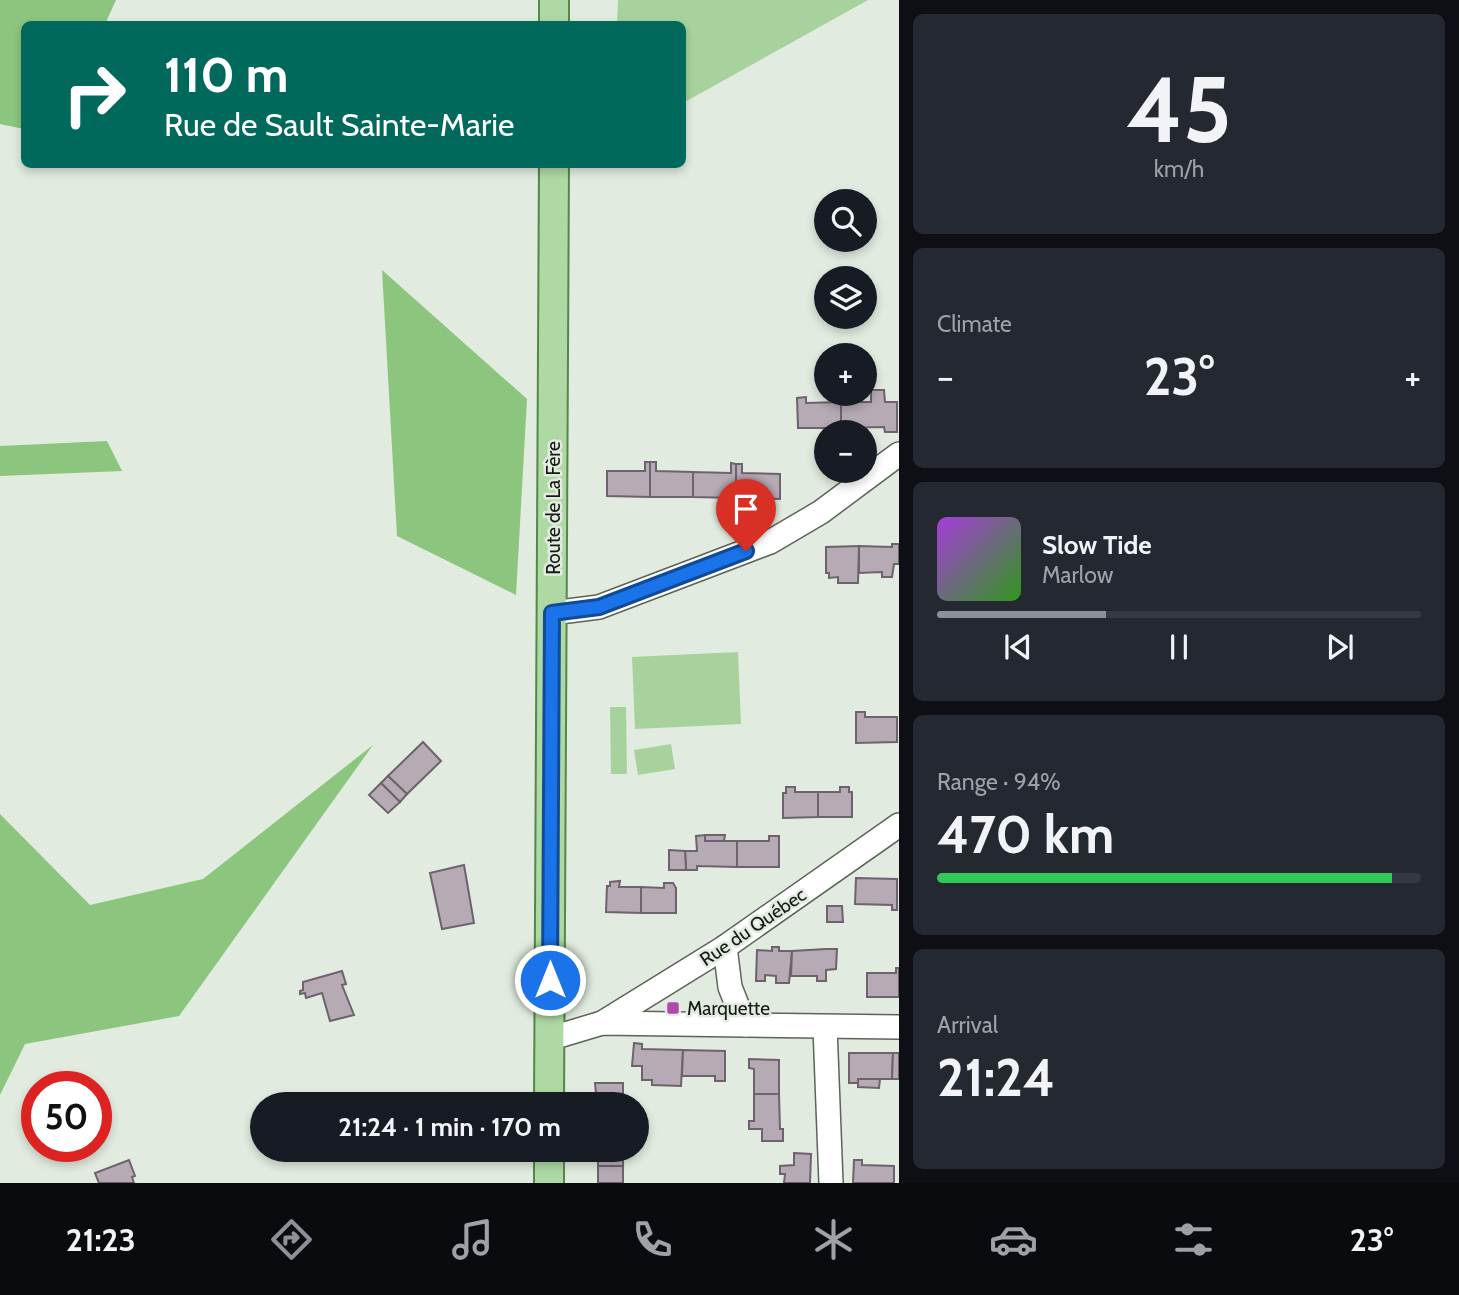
<!DOCTYPE html>
<html lang="en">
<head>
<meta charset="utf-8">
<style>
  body { margin:0; font-family:Cabin,sans-serif; background:#242831; color:#f1f3f6; height:100vh; display:flex; flex-direction:column; font-size:26px; white-space:nowrap }
  * { box-sizing:border-box; margin:0 }
  p { font-size:23px; color:#9ea1a6 }
  .icon { flex:none; width:38px; height:38px; fill:none; stroke:currentColor; stroke-width:2; stroke-linecap:round; stroke-linejoin:round }
  .map { position:relative; flex:1; overflow:hidden }
  .sheet { display:flex; flex-direction:column; gap:14px; padding:14px; background:#0d0f14; width:560px }
  .sheet>* { flex:none }
  .hud { position:absolute; left:21px; top:21px; width:665px; height:147px; border-radius:10px; box-shadow:0 4px 10px #0003; background:#00695c; color:#fff; overflow:hidden }
  .tools { position:absolute; left:814px; top:189px; display:grid; gap:14px }
  .tools a { display:grid; place-items:center; width:63px; height:63px; border-radius:50%; background:#171b24; box-shadow:0 4px 10px #0003; font-size:35px }
  .speed { position:absolute; left:21px; top:1071px; display:flex; gap:14px; font-size:35px; font-weight:700; text-align:center }
  .speed>* { display:grid; place-content:center; width:91px; height:91px; border-radius:50%; background:#171b24; box-shadow:0 4px 10px #0003; line-height:1 }
  .speed .limit { border:10px solid #d22; background:#fff; color:#111 }
  .pin { position:absolute; display:grid; place-items:center; width:60px; height:60px; color:#fff; margin:-72px -30px; border-radius:50% 50% 50% 0; rotate:-45deg; box-shadow:0 0 7px #0007 }
  .pin .icon { rotate:45deg }
  .me { position:absolute; width:77px; margin:-38px; rotate:0deg; stroke-linejoin:round; filter:drop-shadow(0 0 5px #0008) }
  .turn { display:flex; align-items:center; gap:24px; height:147px; padding:0 28px; font-size:32px }
  .turn .icon { width:91px; height:91px; stroke-width:2.5 }
  .turn b { display:block; font-size:49px; line-height:60px }
  .big { font-size:52px; font-weight:700; line-height:1.1 }
  .sheet .tile { flex:1; display:flex; flex-direction:column; justify-content:center; gap:10px; min-width:0; padding:0 24px; border-radius:10px; background:#242831 }
  .sheet .dial { align-items:center; gap:0 }
  .dial b { font-size:91px; line-height:1 }
  .song { display:flex; align-items:center; gap:21px }
  .cover { width:84px; height:84px; border-radius:10px; background:linear-gradient(135deg,hsl(280 70% 55%),hsl(110 70% 35%)) }
  .played { height:7px; border-radius:4px; background:linear-gradient(90deg,#8c9099 35%,#363941 35%) }
  .keys { display:flex; justify-content:space-around; direction:ltr }
  .heat { display:flex; justify-content:space-between; align-items:center; font-size:38px; direction:ltr }
  .charge { height:10px; border-radius:5px; background:linear-gradient(90deg,#34c759 94%,#363941 0) }
  .trip { position:absolute; left:250px; top:1092px; width:399px; height:70px; border-radius:35px; background:#171b24; box-shadow:0 4px 10px #0003; font-weight:700; line-height:70px; text-align:center }
  .tabs { display:flex; height:112px; justify-content:space-around; align-items:center; background:#090b0e; color:#9ea1a6 }
  .tabs .icon { width:49px; height:49px }
  .tabs .current { color:#8c9099 }
  .tabs b { font-size:32px; color:#f1f3f6 }
  main { display:flex; flex:1; min-height:0 }
  .map>svg:first-child { display:block }
  .green { fill:#a7d29d }
  .forest { fill:#8bc57e }
  .building { fill:#b6aab4; stroke:#6d636c; stroke-width:2 }
  .lines { fill:none; stroke-linecap:round; stroke-linejoin:round }
  .minor-casing { stroke:#5c645a; stroke-width:26 }
  .major-casing { stroke:#55864a; stroke-width:32 }
  .minor { stroke:#fff; stroke-width:23 }
  .major { stroke:#aed9a4; stroke-width:28 }
  .route-casing { stroke:#114b97; stroke-width:18 }
  .route { stroke:#1a73e8; stroke-width:12 }
  .poi-dot { fill:#b148ab; stroke:#e1ebdf; stroke-width:2.5 }
  .labels { text-anchor:middle; dominant-baseline:central; stroke-width:5; stroke-linejoin:round; paint-order:stroke }
  .street-label { font-size:19px; fill:#151914; stroke:#e1ebdf }
  .poi-label { font-size:19px; fill:#151914; stroke:#e1ebdf; text-anchor:start }
</style>
</head>
<body>
<main>
<div class="map">
<svg width="899" height="1183" viewBox="0 0 899 1183">
  <rect width="100%" height="100%" fill="#e1ebdf"/>
  <!-- green -->
  <g class="green">
    <polygon points="618,0 868,0 683,103 682,24 617,24"/>
    <polygon points="738,652 741,724 635,729 632,657"/>
    <polygon points="610,707 626,707 627,774 611,774"/>
    <polygon points="671,744 675,769 638,775 634,750"/>
  </g>
  <!-- forest -->
  <g class="forest">
    <polygon points="0,0 116,0 105,24 24,24 24,129 0,124"/>
    <polygon points="382,270 527,399 516,595 397,536"/>
    <polygon points="107,441 122,471 0,476 0,446"/>
    <polygon points="373,745 179,1016 25,1044 0,1095 0,814 90,905 203,879"/>
  </g>
  <!-- building -->
  <g class="building">
    <polygon points="871,390 884,390 885,402 897,402 897,432 885,432 884,427 841,428 841,402 871,402"/>
    <polygon points="806,397 806,403 841,402 841,428 798,428 797,398"/>
    <polygon points="645,462 650,462 650,497 607,496 607,471 645,471"/>
    <polygon points="650,462 656,462 656,471 693,472 693,497 650,497"/>
    <polygon points="731,463 736,464 736,498 693,497 693,472 731,473"/>
    <polygon points="736,464 742,464 742,473 780,474 780,499 736,498"/>
    <polygon points="892,544 899,544 899,564 894,564 892,577 882,577 882,572 859,573 859,546 892,547"/>
    <polygon points="859,546 858,583 838,583 838,577 829,578 829,573 826,573 826,547"/>
    <polygon points="856,712 865,712 865,717 897,717 897,742 856,743"/>
    <polygon points="423,742 441,761 407,794 388,776"/>
    <polygon points="388,776 407,794 400,802 381,783"/>
    <polygon points="381,783 400,802 388,813 369,795"/>
    <polygon points="786,787 795,787 795,792 818,792 818,817 783,818 783,793 786,793"/>
    <polygon points="840,787 849,787 849,792 852,792 852,817 818,817 818,792 840,792"/>
    <polygon points="705,835 705,841 737,841 737,867 697,866 697,870 686,870 685,851 697,851 696,836"/>
    <polygon points="705,835 725,835 724,841 705,841"/>
    <polygon points="769,836 779,836 779,867 737,867 737,841 769,841"/>
    <polygon points="669,850 685,851 686,870 669,870"/>
    <polygon points="464,865 474,923 442,929 430,873"/>
    <polygon points="856,878 897,879 897,910 892,910 892,905 855,904"/>
    <polygon points="620,881 619,887 641,887 641,913 606,912 607,886 610,886 610,882"/>
    <polygon points="664,883 673,883 676,888 676,913 641,913 641,887 664,888"/>
    <polygon points="827,906 842,906 843,922 827,922"/>
    <polygon points="772,947 779,947 779,951 792,951 789,983 776,983 776,976 765,975 765,981 756,981 757,950 772,951"/>
    <polygon points="826,949 837,949 836,969 826,970 826,981 817,981 817,976 791,976 792,951"/>
    <polygon points="896,968 899,968 899,997 867,997 867,973 896,973"/>
    <polygon points="342,971 346,984 342,985 354,1015 330,1021 322,993 306,998 305,993 300,994 300,991 303,990 303,982"/>
    <polygon points="634,1043 642,1044 642,1049 683,1050 681,1086 652,1085 652,1080 642,1080 642,1066 632,1066"/>
    <polygon points="683,1050 725,1051 725,1081 715,1081 715,1076 682,1076"/>
    <polygon points="849,1053 893,1053 892,1079 858,1079 858,1083 849,1083"/>
    <polygon points="893,1053 899,1053 899,1079 892,1079"/>
    <polygon points="749,1059 779,1060 779,1094 754,1094 754,1069 749,1068"/>
    <polygon points="858,1079 880,1079 879,1088 858,1087"/>
    <polygon points="595,1083 623,1083 623,1104 597,1104"/>
    <polygon points="442,1093 444,1104 413,1104 412,1098"/>
    <polygon points="754,1094 779,1094 780,1129 783,1129 783,1141 762,1141 762,1129 749,1129 749,1121 754,1121"/>
    <rect x="598" y="1150" width="25" height="16"/>
    <polygon points="794,1153 811,1154 810,1183 784,1183 785,1174 780,1174 780,1166 794,1165"/>
    <polygon points="129,1160 135,1176 132,1177 134,1183 99,1183 95,1173"/>
    <polygon points="854,1160 862,1160 862,1165 894,1166 894,1183 853,1183"/>
    <rect x="598" y="1166" width="25" height="17"/>
  </g>
  <g class="lines">
    <!-- minor casing -->
    <g class="minor-casing">
      <g id="minor">
        <polyline points="552,613 599,607 770,542 821,512 899,454"/>
        <polyline points="725,947 730,987 745,1025"/>
        <polyline points="602,1023 725,947 899,825"/>
        <polyline points="825,1027 831,1183"/>
        <polyline points="550,1034 562,1035 602,1023 899,1027"/>
      </g>
    </g>
    <!-- major casing -->
    <g class="major-casing">
      <g id="major">
        <polyline points="554,24 554,0"/>
        <polyline points="549,1104 554,164"/>
        <polyline points="549,1183 549,1150"/>
      </g>
    </g>
    <!-- minor -->
    <use href="#minor" class="minor"/>
    <!-- major -->
    <use href="#major" class="major"/>
  </g>
  <g class="lines">
    <!-- route casing -->
    <g class="route-casing">
      <polyline id="route" points="550,980 552,613 599,607 746,551"/>
    </g>
    <!-- route -->
    <use href="#route" class="route"/>
  </g>
  <!-- markers -->
  <rect class="poi-dot" x="666" y="1001" width="14" height="14" rx="3.5"/>
  <g class="labels">
    <!-- street labels -->
    <g class="street-label">
      <text transform="translate(553 508) rotate(-90)">Route de La Fère</text>
      <text transform="translate(753 927) rotate(-34)">Rue du Québec</text>
    </g>
    <!-- poi labels -->
    <g class="poi-label">
      <text x="687" y="1008">Marquette</text>
    </g>
  </g>
</svg>
<div class="tools">
<a><svg class="icon" aria-label="search" viewBox="0 0 24 24"><circle cx="10" cy="10" r="6"/><path d="M15 15l6 6"/></svg></a>
<a><svg class="icon" aria-label="layers" viewBox="0 0 24 24"><path d="M12 4l9 5-9 5-9-5zM3 14l9 5 9-5"/></svg></a>
<a>+</a>
<a>−</a>
</div>
<div class="speed"><div class="limit">50</div></div>
<div class="pin" style="left:746px;top:551px;background:#d93025"><svg class="icon" aria-label="arrive" viewBox="0 0 24 24"><path d="M6 21V4h12l-3 4 3 4H6"/></svg></div>
<svg class="me" style="left:550px;top:980px" viewBox="-20 -20 40 40"><circle r="17" fill="#1a73e8" stroke="#fff" stroke-width="3"/><path d="M0-11L8 9 0 5-8 9z" fill="#fff"/></svg>
<div class="trip">21:24 · 1 min · 170 m</div>
<div class="hud">
<div class="turn"><svg class="icon" aria-label="right" viewBox="0 0 24 24"><path d="M7 20v-9h11M14 6l5 5-5 5"/></svg><div><b>110 m</b>Rue de Sault Sainte-Marie</div></div>
</div>
</div>
<section class="sheet">
<div class="tile dial"><b>45</b><p>km/h</p></div>
<div class="tile"><p>Climate</p>
<div class="heat"><a>−</a><b class="big">23°</b><a>+</a></div>
</div>
<div class="tile">
<div class="song"><i class="cover"></i><div><b>Slow Tide</b><p>Marlow</p></div></div>
<div class="played"></div>
<div class="keys"><svg class="icon" aria-label="previous" viewBox="0 0 24 24"><path d="M18 5L8 12l10 7zM5 5v14"/></svg><svg class="icon" aria-label="pause" viewBox="0 0 24 24"><path d="M8 5v14M16 5v14"/></svg><svg class="icon" aria-label="next" viewBox="0 0 24 24"><path d="M6 5l10 7-10 7zM19 5v14"/></svg></div>
</div>
<div class="tile"><p>Range · 94%</p><b class="big">470 km</b><div class="charge"></div></div>
<div class="tile"><p>Arrival</p><b class="big">21:24</b></div>
</section>
</main>
<nav class="tabs">
<b>21:23</b>
<svg class="icon current" aria-label="directions" viewBox="0 0 24 24"><path d="M12 3l9 9-9 9-9-9zM9 14v-3h6M13 9l2 2-2 2"/></svg>
<svg class="icon" aria-label="music" viewBox="0 0 24 24"><path d="M9 18V5l10-2v13"/><circle cx="6" cy="18" r="3"/><circle cx="16" cy="16" r="3"/></svg>
<svg class="icon" aria-label="phone" viewBox="0 0 24 24"><path d="M5 4h4l2 5-3 2q2 4 5 5l2-3 5 2v4C11 20 4 13 5 4z"/></svg>
<svg class="icon" aria-label="climate" viewBox="0 0 24 24"><path d="M12 3v18M4 7l16 10M4 17L20 7"/></svg>
<svg class="icon" aria-label="car" viewBox="0 0 24 24"><path d="M5 17H2v-5l4-1 3-4h7l3 4 3 1v5h-3M9 17h6M6 11h13"/><circle cx="7" cy="17" r="2"/><circle cx="17" cy="17" r="2"/></svg>
<svg class="icon" aria-label="filters" viewBox="0 0 24 24"><path d="M4 7h16M4 17h16"/><circle cx="9" cy="7" r="2"/><circle cx="15" cy="17" r="2"/></svg>
<b>23°</b>
</nav>
</body>
</html>
